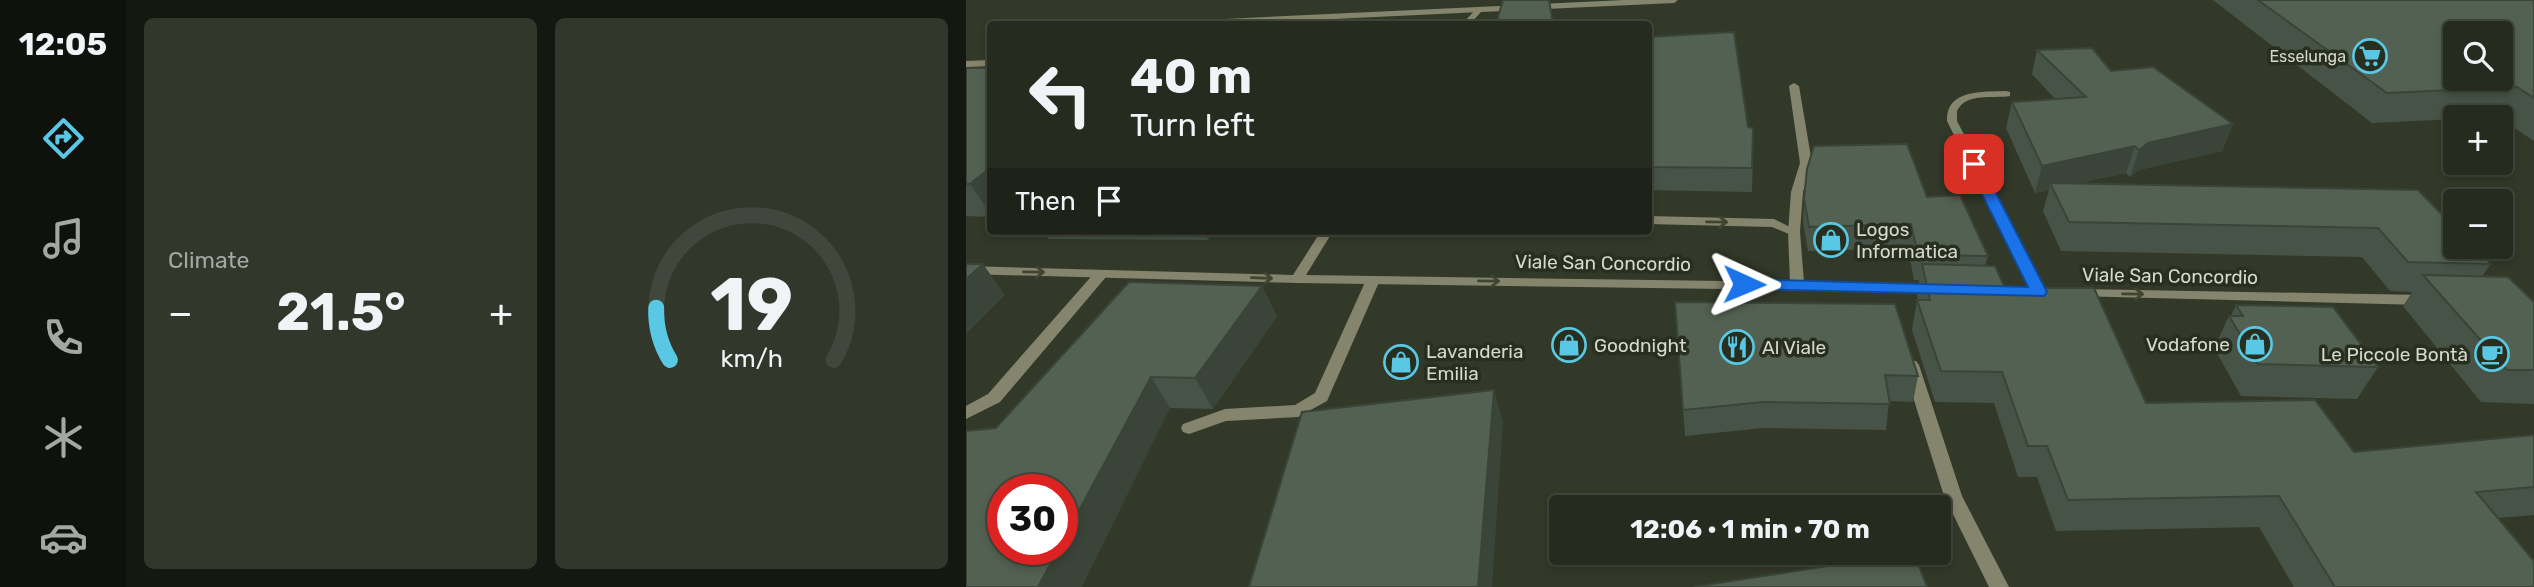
<!DOCTYPE html>
<html lang="en">
<head>
<meta charset="utf-8">
<style>
  body { margin:0; font-family:Rubik,sans-serif; background:#32372c; color:#f1f3f6; height:100vh; display:flex; flex-direction:column; font-size:26px; white-space:nowrap }
  * { box-sizing:border-box; margin:0 }
  p { font-size:23px; color:#a4a7a4 }
  .icon { flex:none; width:38px; height:38px; fill:none; stroke:currentColor; stroke-width:2; stroke-linecap:round; stroke-linejoin:round }
  .map { position:relative; flex:1; overflow:hidden }
  .panel { display:flex; flex-direction:column; gap:18px; padding:18px; background:#151811; width:840px }
  .panel>* { flex:none }
  .guide { position:absolute; left:21px; top:21px; width:665px; height:214px; border-radius:7px; box-shadow:0 4px 10px #0003,0 0 0 2px #42473d; background:#262b1f; color:#f1f3f6; overflow:hidden }
  .controls { position:absolute; left:1477px; top:21px; display:grid; gap:14px }
  .controls a { display:grid; place-items:center; width:70px; height:70px; border-radius:7px; background:#262b1f; box-shadow:0 4px 10px #0003,0 0 0 2px #42473d; font-size:35px }
  .speed { position:absolute; left:21px; top:474px; display:flex; gap:14px; font-size:35px; font-weight:700; text-align:center }
  .speed>* { display:grid; place-content:center; width:91px; height:91px; border-radius:50%; background:#262b1f; box-shadow:0 4px 10px #0003,0 0 0 2px #42473d; line-height:1 }
  .speed .limit { border:10px solid #d22; background:#fff; color:#111 }
  .pin { position:absolute; display:grid; place-items:center; width:60px; height:60px; color:#fff; margin:-30px; border-radius:14px; box-shadow:0 4px 10px #0006 }
  .me { position:absolute; width:77px; margin:-38px; rotate:91deg; stroke-linejoin:round; filter:drop-shadow(0 0 5px #0008) }
  .turn { display:flex; align-items:center; gap:24px; height:147px; padding:0 28px; font-size:32px }
  .turn .icon { width:91px; height:91px; stroke-width:2.5 }
  .turn b { display:block; font-size:49px; line-height:60px }
  .then { display:flex; align-items:center; height:66px; padding:0 28px; background:#0003; gap:14px; font-size:26px }
  .big { font-size:52px; font-weight:700; line-height:1.1 }
  .panel .tile { flex:1; display:flex; flex-direction:column; justify-content:center; gap:10px; min-width:0; padding:0 24px; border-radius:10px; background:#32372c }
  .panel .dial { align-items:center; gap:0 }
  .dial svg { height:182px; overflow:visible; fill:none; stroke:#42473d; stroke-width:7; stroke-linecap:round; text-anchor:middle }
  .dial text { fill:#f1f3f6; stroke:none }
  .heat { display:flex; justify-content:space-between; align-items:center; font-size:38px; direction:ltr }
  .panel .tiles { flex:1; display:grid; gap:18px; grid-template-columns:repeat(2,1fr) }
  .trip { position:absolute; left:583px; top:495px; width:402px; height:70px; border-radius:7px; background:#262b1f; box-shadow:0 4px 10px #0003,0 0 0 2px #42473d; font-weight:700; line-height:70px; text-align:center }
  main { display:flex; flex:1; min-height:0 }
  .tab-bar { display:flex; flex-direction:column; width:126px; justify-content:space-around; align-items:center; background:#0f110c; color:#a4a7a4 }
  .tab-bar .icon { width:49px; height:49px }
  .tab-bar .current { color:#58c8e4 }
  .tab-bar b { font-size:32px; color:#f1f3f6 }
  .map>svg:first-child { display:block }
  .lines { fill:none; stroke-linecap:round; stroke-linejoin:round }
  .lane { fill:#85856d; fill-rule:evenodd }
  .street { fill:#85856d; fill-rule:evenodd }
  .wall { fill:#475347 }
  .shaded-wall { fill:#3a4439 }
  .building { fill:#536152; stroke:#3a4439; stroke-width:2; fill-rule:evenodd }
  .oneway { stroke:#404432 }
  .route { fill:#1a73e8; stroke:#114b97; stroke-width:2 }
  .labels { text-anchor:middle; dominant-baseline:central; stroke-width:7; stroke-linejoin:round; paint-order:stroke }
  .far-poi-label { font-size:16px; fill:#d5d9cf; stroke:#292f1f; text-anchor:end }
  .poi-label { font-size:19px; fill:#d5d9cf; stroke:#292f1f; text-anchor:start }
  .street-label { font-size:19px; fill:#d5d9cf; stroke:#292f1f }
</style>
</head>
<body>
<main>
<nav class="tab-bar">
<b>12:05</b>
<svg class="icon current" aria-label="directions" viewBox="0 0 24 24"><path d="M12 3l9 9-9 9-9-9zM9 14v-3h6M13 9l2 2-2 2"/></svg>
<svg class="icon" aria-label="music" viewBox="0 0 24 24"><path d="M9 18V5l10-2v13"/><circle cx="6" cy="18" r="3"/><circle cx="16" cy="16" r="3"/></svg>
<svg class="icon" aria-label="phone" viewBox="0 0 24 24"><path d="M5 4h4l2 5-3 2q2 4 5 5l2-3 5 2v4C11 20 4 13 5 4z"/></svg>
<svg class="icon" aria-label="climate" viewBox="0 0 24 24"><path d="M12 3v18M4 7l16 10M4 17L20 7"/></svg>
<svg class="icon" aria-label="car" viewBox="0 0 24 24"><path d="M5 17H2v-5l4-1 3-4h7l3 4 3 1v5h-3M9 17h6M6 11h13"/><circle cx="7" cy="17" r="2"/><circle cx="17" cy="17" r="2"/></svg>
</nav>
<section class="panel">
<div class="tiles">
<div class="tile"><p>Climate</p>
<div class="heat"><a>−</a><b class="big">21.5°</b><a>+</a></div>
</div>
<div class="tile dial"><svg viewBox="0 0 100 80">
<path d="M14 69A42 42 0 1 1 86 69"/>
<path d="M14 69A42 42 0 0 1 8 46" stroke="#58c8e4"/>
<text x="50" y="56" font-size="32" font-weight="700">19</text>
<text x="50" y="72" font-size="11">km/h</text>
</svg></div>
</div>
</section>
<div class="map">
<svg width="1568" height="587" viewBox="0 0 1568 587">
  <rect width="100%" height="100%" fill="#333929"/>
  <g class="lines">
    <!-- lane -->
    <g class="lane">
      <polygon points="512,7 515,8 515,12 262,24 255,22 259,19"/>
      <polygon points="24,60 24,66 0,67 0,61"/>
      <path d="M1040 91 1044 92V96C1027 99 1000 92 991 111V121L1080 292 1073 296 1066 292 981 121C980 89 1016 92 1040 91Z"/>
      <polygon points="682,216 808,219 834,232 828,236 806,227 682,224"/>
      <polygon points="135,270 142,274 140,277 34,402 0,419 0,406 22,394 130,271"/>
      <polygon points="407,276 414,280 361,401 332,417 260,421 223,434 217,432 215,428 217,424 259,409 329,405 349,393 400,280"/>
    </g>
    <!-- street -->
    <g class="street">
      <polygon points="658,0 712,0 708,3 515,12 504,24 496,24 512,7"/>
      <polygon points="828,83 833,86 846,163 837,192 834,232 838,282 971,285 976,286 978,289 976,292 331,283 0,274 0,266 327,275 355,231 367,231 340,275 824,282 822,232 825,192 834,163 823,86"/>
      <polygon points="1114,289 1458,295 1465,300 1458,305 1109,296 1107,293 1109,290"/>
      <polygon points="945,360 950,361 953,365 996,496 1043,587 1023,587 978,496 937,365 940,361"/>
    </g>
  </g>
  <!-- wall -->
  <g class="wall">
    <polygon points="1247,0 1568,0 1568,141 1535,119 1535,117 1489,117 1489,119 1406,123"/>
    <polygon points="682,37 782,127 787,151 786,192 682,190"/>
    <polygon points="1071,50 1145,71 1267,124 1256,151 1173,170 1164,177 1160,173 1113,183 1452,190 1525,264 1516,276 1568,302 1568,404 1515,402 1437,306 1446,292 1424,291 1396,257 1095,251 1077,211 1083,190 1069,193 1040,128 1046,102 1089,99 1066,74"/>
    <polygon points="0,68 24,68 24,217 0,216"/>
    <polygon points="961,197 1022,256 1019,266 1039,288 1180,403 1388,452 1568,435 1568,515 1532,518 1568,587 1328,587 1293,527 1090,531 1071,477 1052,477 1028,403 969,402 946,330 951,300 952,300 951,294 953,280 948,280 942,248 842,251 837,223 838,199"/>
    <polygon points="77,231 249,231 242,240 83,239"/>
    <polygon points="296,286 311,316 247,409 204,408 30,428"/>
    <polygon points="709,302 952,376 947,402 923,401 920,430 797,428 719,436"/>
    <polygon points="1270,305 1412,367 1391,399 1275,396 1248,348 1263,316 1265,316"/>
  </g>
  <!-- shaded-wall -->
  <g class="shaded-wall">
    <polygon points="1267,124 1256,151 1173,170 1164,177 1173,150 1182,143"/>
    <polygon points="1169,146 1160,173 1087,189 1084,183 1083,190 1069,193 1076,166"/>
    <polygon points="24,168 24,213 4,184"/>
    <polygon points="238,231 249,231 242,240"/>
    <polygon points="17,264 39,295 0,334 0,279"/>
    <polygon points="296,286 311,316 247,409 229,378"/>
    <polygon points="185,377 204,408 116,587 72,587 92,550 96,550 96,542"/>
    <polygon points="528,390 537,422 526,587 512,587"/>
  </g>
  <!-- building -->
  <g class="building">
    <polygon points="537,0 583,0 587,24 530,24"/>
    <path d="M1292 0H1568V98L1551 87 1421 93ZM1489 33H1535V79H1489Z"/>
    <polygon points="768,32 782,127 787,128 786,168 682,167 682,37"/>
    <polygon points="1126,48 1145,71 1187,67 1267,124 1182,143 1173,150 1169,146 1076,166 1046,102 1120,97 1071,50"/>
    <polygon points="0,68 24,68 24,168 4,184 0,184"/>
    <polygon points="941,144 961,197 994,195 1022,256 952,255 945,224 843,227 838,199 841,169 848,146"/>
    <polygon points="1084,183 1452,190 1489,228 1489,247 1508,247 1525,264 1442,262 1412,228 1103,222"/>
    <polygon points="0,264 17,264 0,279"/>
    <polygon points="956,264 1029,266 1039,288 1128,288 1180,403 1349,400 1388,452 1568,435 1568,487 1510,492 1568,561 1568,587 1369,587 1313,496 1102,500 1081,446 1062,446 1036,372 975,371 951,300 964,300"/>
    <polygon points="1457,275 1542,277 1568,302 1568,370 1541,370"/>
    <polygon points="163,282 296,286 229,378 185,377 96,542 96,490 37,490 37,550 92,550 72,587 0,587 0,431 30,428"/>
    <polygon points="709,302 929,304 952,376 919,375 924,404 797,402 717,410"/>
    <polygon points="1270,305 1367,307 1412,367 1292,364 1263,316 1277,316"/>
    <polygon points="528,390 512,587 283,587 336,412"/>
    <polygon points="944,553 948,553 961,587 727,587"/>
  </g>
  <!-- one-way arrows -->
  <defs><path id="oneway-shaft" d="M-6 0H5M1.5-3L5.5 0L1.5 3" fill="none" stroke-width="1.6" stroke-linecap="round" stroke-linejoin="round" transform="scale(1.75)"/></defs>
  <g class="oneway">
    <use href="#oneway-shaft" transform="translate(751 222) rotate(1)"/>
    <use href="#oneway-shaft" transform="translate(68 272) rotate(1)"/>
    <use href="#oneway-shaft" transform="translate(296 278) rotate(2)"/>
    <use href="#oneway-shaft" transform="translate(523 281) rotate(1)"/>
    <use href="#oneway-shaft" transform="translate(1167 294) rotate(1)"/>
  </g>
  <!-- route -->
  <polygon class="route" points="1008,160 1015,164 1081,292 1078,296 778,289 770,284 778,279 1062,287 1001,164"/>
  <!-- icons -->
  <defs>
    <g id="supermarket-ring" transform="scale(1.75)"><circle r="9.5" fill="#292f1f" stroke="#58c8e4" stroke-width="1.5"/><path d="M-6-5.5h2.5l.6 2H6L4.5 2H-2.5L-4.4-4H-6ZM-1.5 3.2a1.3 1.3 0 1 0 .1 0ZM3 3.2a1.3 1.3 0 1 0 .1 0Z" fill="#58c8e4"/></g>
    <g id="shop-ring" transform="scale(1.75)"><circle r="9.5" fill="#292f1f" stroke="#58c8e4" stroke-width="1.5"/><path d="M-5-2.5h2.3a2.7 3.5 0 0 1 5.4 0H5L5.5 6h-11ZM-1.5-2.5h3a1.5 2.3 0 0 0-3 0Z" fill="#58c8e4"/></g>
    <g id="restaurant-ring" transform="scale(1.75)"><circle r="9.5" fill="#292f1f" stroke="#58c8e4" stroke-width="1.5"/><path d="M-5-6h1v4h1v-4h1v4h1v-4h1v5L-1.5 .5V6h-2V.5L-5-1ZM5-6V6H3V1.5H1.5Q1.5-4 5-6Z" fill="#58c8e4"/></g>
    <g id="cafe-ring" transform="scale(1.75)"><circle r="9.5" fill="#292f1f" stroke="#58c8e4" stroke-width="1.5"/><path d="M-5.5-4.5H6V0H3Q3 3.5 0 3.5H-2.5Q-5.5 3.5-5.5 0ZM3-3.2v2h1.7v-2ZM-6 4.5H4V6H-6Z" fill="#58c8e4"/></g>
  </defs>
  <g fill-rule="evenodd">
    <use href="#supermarket-ring" x="1404" y="56"/>
    <use href="#shop-ring" x="865" y="240"/>
    <use href="#shop-ring" x="1289" y="344"/>
    <use href="#shop-ring" x="603" y="345"/>
    <use href="#restaurant-ring" x="771" y="347"/>
    <use href="#cafe-ring" x="1526" y="354"/>
    <use href="#shop-ring" x="435" y="362"/>
  </g>
  <g class="labels">
    <!-- far-poi labels -->
    <g class="far-poi-label">
      <text x="1380" y="56">Esselunga</text>
    </g>
    <!-- poi labels -->
    <g class="poi-label">
      <text x="890" y="229">Logos<tspan x="890" dy="22">Informatica</tspan></text>
      <text x="1264" y="344" text-anchor="end">Vodafone</text>
      <text x="628" y="345">Goodnight</text>
      <text x="796" y="347">Al Viale</text>
      <text x="460" y="351">Lavanderia<tspan x="460" dy="22">Emilia</tspan></text>
      <text x="1502" y="354" text-anchor="end">Le Piccole Bontà</text>
    </g>
    <!-- street labels -->
    <g class="street-label">
      <text transform="translate(637 263) rotate(1)">Viale San Concordio</text>
      <text transform="translate(1204 276) rotate(1)">Viale San Concordio</text>
    </g>
  </g>
</svg>
<div class="controls">
<a><svg class="icon" aria-label="search" viewBox="0 0 24 24"><circle cx="10" cy="10" r="6"/><path d="M15 15l6 6"/></svg></a>
<a>+</a>
<a>−</a>
</div>
<div class="speed"><div class="limit">30</div></div>
<div class="pin" style="left:1008px;top:164px;background:#d93025"><svg class="icon" aria-label="arrive" viewBox="0 0 24 24"><path d="M6 21V4h12l-3 4 3 4H6"/></svg></div>
<svg class="me" style="left:778px;top:284px" viewBox="-20 -20 40 40"><path d="M0-17L14 15 0 8-14 15z" fill="#1a73e8" stroke="#fff" stroke-width="4"/></svg>
<div class="trip">12:06 · 1 min · 70 m</div>
<div class="guide">
<div class="turn"><svg class="icon" aria-label="left" viewBox="0 0 24 24"><path d="M17 20v-9H6M10 6l-5 5 5 5"/></svg><div><b>40 m</b>Turn left</div></div>
<div class="then">Then<svg class="icon" aria-label="arrive" viewBox="0 0 24 24"><path d="M6 21V4h12l-3 4 3 4H6"/></svg></div>
</div>
</div>
</main>
</body>
</html>
